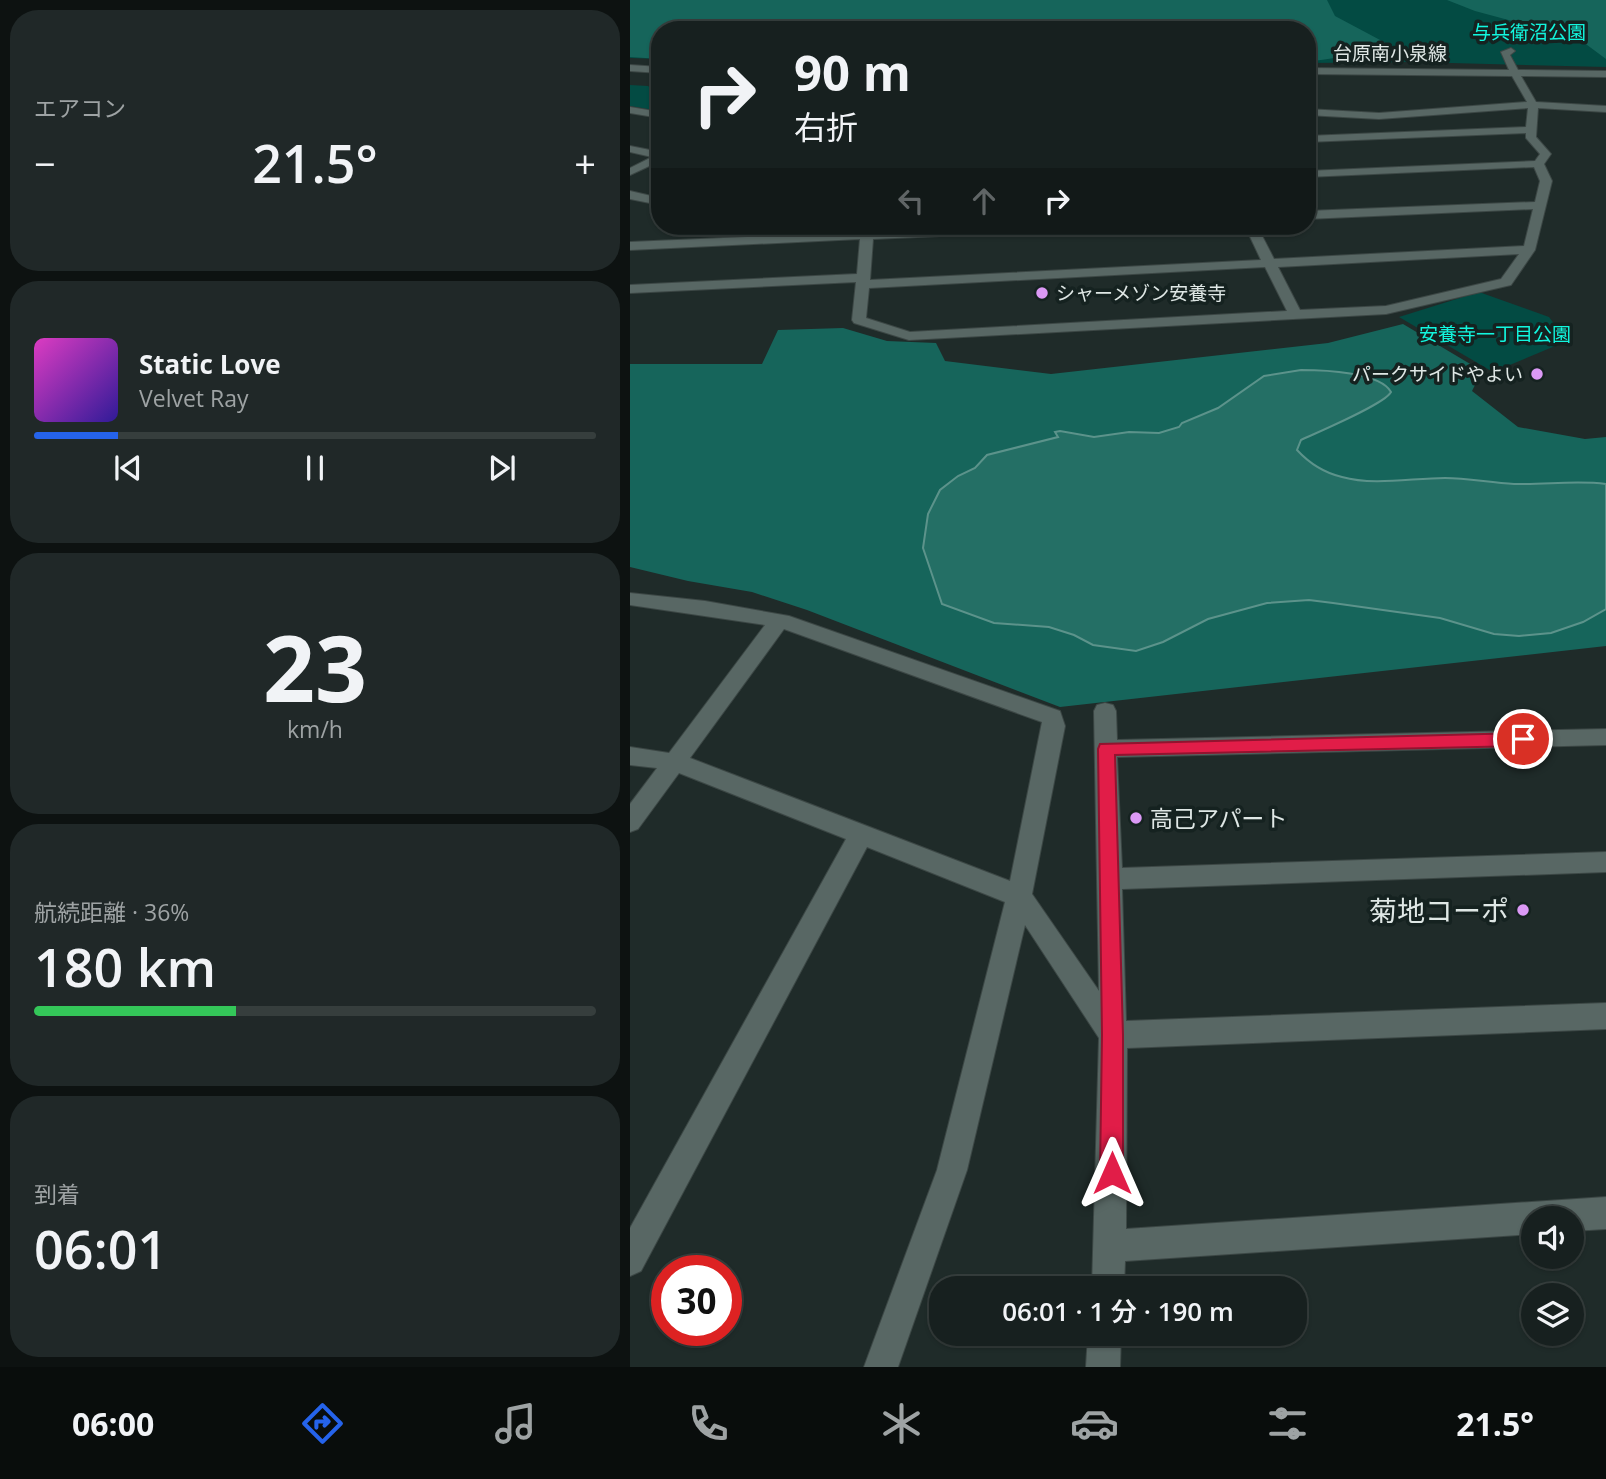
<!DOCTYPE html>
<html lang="ja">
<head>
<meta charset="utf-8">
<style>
  body { margin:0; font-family:"Open Sans","Noto Sans JP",sans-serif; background:#202828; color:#f1f3f6; height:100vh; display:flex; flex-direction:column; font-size:26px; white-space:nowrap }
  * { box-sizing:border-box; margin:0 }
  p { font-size:23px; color:#9ea3a4 }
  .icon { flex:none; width:38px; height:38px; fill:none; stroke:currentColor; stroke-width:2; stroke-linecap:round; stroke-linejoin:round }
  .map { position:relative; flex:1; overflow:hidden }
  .side { display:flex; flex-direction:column; gap:10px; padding:10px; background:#0d1211; width:630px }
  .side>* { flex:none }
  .top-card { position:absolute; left:21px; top:21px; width:665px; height:214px; border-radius:28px; box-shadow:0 2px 5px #0004,0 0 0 2px #363e3d; background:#17201f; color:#f1f3f6; overflow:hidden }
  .controls { position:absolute; left:891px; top:1206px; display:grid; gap:14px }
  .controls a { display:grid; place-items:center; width:63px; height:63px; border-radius:50%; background:#17201f; box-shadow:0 2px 5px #0004,0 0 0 2px #363e3d; font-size:35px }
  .speed { position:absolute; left:21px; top:1255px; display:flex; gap:14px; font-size:35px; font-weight:700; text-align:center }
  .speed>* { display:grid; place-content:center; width:91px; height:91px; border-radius:50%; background:#17201f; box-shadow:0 2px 5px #0004,0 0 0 2px #363e3d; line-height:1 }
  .speed .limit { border:10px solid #d22; background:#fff; color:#111 }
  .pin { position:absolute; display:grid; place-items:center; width:60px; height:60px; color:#fff; margin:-30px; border:4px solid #fff; border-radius:50%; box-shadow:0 2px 7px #0007 }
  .me { position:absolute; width:77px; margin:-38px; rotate:0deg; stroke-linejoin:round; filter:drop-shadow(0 0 5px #0008) }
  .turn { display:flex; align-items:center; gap:24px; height:147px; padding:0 28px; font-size:32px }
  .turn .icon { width:91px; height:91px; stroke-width:2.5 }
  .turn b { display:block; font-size:49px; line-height:60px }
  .lanes { display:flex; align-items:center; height:66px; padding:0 28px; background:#0003; justify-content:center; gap:35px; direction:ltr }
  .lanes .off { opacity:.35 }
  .big { font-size:52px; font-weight:600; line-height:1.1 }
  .side .widget { flex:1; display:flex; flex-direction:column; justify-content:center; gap:10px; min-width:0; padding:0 24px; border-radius:28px; background:#202828 }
  .side .dial { align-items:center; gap:0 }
  .dial b { font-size:91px; line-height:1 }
  .song { display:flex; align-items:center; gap:21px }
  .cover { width:84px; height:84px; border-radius:10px; background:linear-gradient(135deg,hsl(310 70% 55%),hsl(250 70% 35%)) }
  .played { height:7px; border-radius:4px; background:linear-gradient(90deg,#2563eb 15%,#363e3d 15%) }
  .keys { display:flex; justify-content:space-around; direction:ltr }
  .heat { display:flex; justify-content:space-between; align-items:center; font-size:38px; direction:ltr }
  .charge { height:10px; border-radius:5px; background:linear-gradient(90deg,#34c759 36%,#363e3d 0) }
  .trip { position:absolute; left:299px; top:1276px; width:378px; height:70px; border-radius:28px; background:#17201f; box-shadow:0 2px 5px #0004,0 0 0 2px #363e3d; font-weight:600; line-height:70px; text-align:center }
  .tabs { display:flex; height:112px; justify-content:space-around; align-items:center; background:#090d0c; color:#9ea3a4 }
  .tabs .icon { width:49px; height:49px }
  .tabs .on { color:#2563eb }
  .tabs b { font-size:32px; color:#f1f3f6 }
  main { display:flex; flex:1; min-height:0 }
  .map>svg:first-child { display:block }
  .green { fill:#034b43 }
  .forest { fill:#16655b }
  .water { fill:#246f65; stroke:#5c938b; stroke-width:2 }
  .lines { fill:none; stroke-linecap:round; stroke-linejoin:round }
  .minor-casing { stroke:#3c4745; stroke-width:2 }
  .minor { fill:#586764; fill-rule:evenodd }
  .route { fill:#e11d48; stroke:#92132f; stroke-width:2 }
  .poi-dot { fill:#db99f5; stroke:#152220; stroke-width:2.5 }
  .labels { text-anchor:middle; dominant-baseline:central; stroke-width:7; stroke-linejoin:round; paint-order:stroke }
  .far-park-label { font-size:19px; fill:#12f6de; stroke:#152220 }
  .far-street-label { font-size:19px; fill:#dfe7e5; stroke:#152220 }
  .far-poi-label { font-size:19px; fill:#dfe7e5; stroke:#152220; text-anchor:start }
  .poi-label { font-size:23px; fill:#dfe7e5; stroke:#152220; text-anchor:start }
  .near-poi-label { font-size:28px; fill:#dfe7e5; stroke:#152220; text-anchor:end }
</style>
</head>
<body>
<main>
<section class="side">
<div class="widget"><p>エアコン</p>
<div class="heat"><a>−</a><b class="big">21.5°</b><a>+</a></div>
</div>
<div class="widget">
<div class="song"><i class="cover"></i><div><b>Static Love</b><p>Velvet Ray</p></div></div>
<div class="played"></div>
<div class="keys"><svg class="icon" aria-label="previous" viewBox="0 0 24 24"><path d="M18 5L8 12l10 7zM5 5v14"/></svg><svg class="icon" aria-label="pause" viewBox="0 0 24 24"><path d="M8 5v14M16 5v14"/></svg><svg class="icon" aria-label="next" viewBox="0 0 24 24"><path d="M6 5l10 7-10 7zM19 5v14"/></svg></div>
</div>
<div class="widget dial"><b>23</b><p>km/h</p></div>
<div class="widget"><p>航続距離 · 36%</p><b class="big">180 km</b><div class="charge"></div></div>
<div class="widget"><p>到着</p><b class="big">06:01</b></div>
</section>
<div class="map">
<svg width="976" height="1367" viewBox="0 0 976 1367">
  <rect width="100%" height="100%" fill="#1f2b29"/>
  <!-- green -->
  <g class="green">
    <polygon points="0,0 976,0 976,67 783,62 677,63 677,30 30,30 30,59 0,58"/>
    <polygon points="0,85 18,86 30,95 30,111 0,106"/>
    <polygon points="849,292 919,317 937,341 863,372 769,317"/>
  </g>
  <!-- forest -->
  <g class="forest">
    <polygon points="0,0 697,0 705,16 767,49 677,62 677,30 30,30 30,59 0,57"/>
    <polygon points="817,0 976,0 976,59 949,39 845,11"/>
    <polygon points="773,324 852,371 842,391 888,427 955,439 976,437 976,646 430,707 177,610 122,592 58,581 0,567 0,364 132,364 148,330 213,328 257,341 306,343 315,361 421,374 698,343"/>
  </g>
  <!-- water -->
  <path class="water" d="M671 370C693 370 750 372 761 392 755 404 688 432 671 440L667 450C679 463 695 473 712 477 744 486 782 478 815 478 838 478 861 483 884 484 915 485 945 480 976 484V609L953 622 921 633 889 636 864 634 810 618 703 603 679 600 637 603 578 619 533 642 506 651 463 645 444 635 419 627 364 623 312 604 293 548 298 514 310 490 328 476 345 468 357 455 428 437 425 432 430 431 464 437 499 432 529 433 549 427 552 423 588 408 634 376Z"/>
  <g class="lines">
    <!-- minor casing -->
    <g class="minor-casing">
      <g id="minor">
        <path d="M881 48 885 51 880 55 888 70 976 71V77L891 76 906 102 976 106V112L908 108 906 137 921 154 914 164 922 181 905 250 881 285 756 314 279 340 224 323 222 320 226 282 0 293V285L227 274 230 239 0 250V242L231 232 232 226H244V231L370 226H453L447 230 243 239 240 280 631 260 615 226H627L644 259 894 246 903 209 677 219V211L905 202 910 181 904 167 677 177V171L905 161 910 154 896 138V133L677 142V136L896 127 898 108 749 119 677 115V109L749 113 897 102 882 76 677 74V68L879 70 871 52ZM889 254 871 279 756 306 670 310 648 267ZM635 267 657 311 280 332 236 318 239 288Z"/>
        <polygon points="0,65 30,67 30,73 0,71"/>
        <polygon points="0,107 30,112 30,118 0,113"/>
        <polygon points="0,146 30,152 30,161 0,175 0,168 22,157 0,152"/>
        <polygon points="0,191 30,198 30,205 0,199"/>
        <path d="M0 593 75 601 159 616 430 711 435 726 402 894 469 991 464 711 467 705 475 703 483 705 486 711 487 740 976 729V745L487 757 492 868 976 852V872L492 889 496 1021 976 1003V1029L497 1048 496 1229 976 1197V1229L942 1231V1218H903V1234L495 1261 494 1288H462L469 1038 395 925 337 1170 268 1367H234L307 1170 375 902 237 847 11 1271 0 1276V1228L216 839 49 773 8 829 0 832V804L27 768 0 765V747L39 753 135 625 0 605ZM154 629 412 722 380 881 60 758Z"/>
        <polygon points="458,1334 491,1334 490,1367 456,1367"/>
      </g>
    </g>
    <!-- minor -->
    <use href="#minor" class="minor"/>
  </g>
  <!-- route -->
  <polygon class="route" points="893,733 901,739 893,746 485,755 493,1035 493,1173 490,1181 482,1184 474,1181 470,1173 472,1035 468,749 470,744"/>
  <!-- markers -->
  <g class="poi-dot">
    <circle cx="412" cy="293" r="7"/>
    <circle cx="907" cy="374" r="7"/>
    <circle cx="506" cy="818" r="7"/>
    <circle cx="893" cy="910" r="7"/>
  </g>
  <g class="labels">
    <!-- far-park labels -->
    <g class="far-park-label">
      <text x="899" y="32">与兵衛沼公園</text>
      <text x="865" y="334">安養寺一丁目公園</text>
    </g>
    <!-- far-street labels -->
    <g class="far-street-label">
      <text x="760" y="53">台原南小泉線</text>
    </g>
    <!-- far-poi labels -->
    <g class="far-poi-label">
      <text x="426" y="293">シャーメゾン安養寺</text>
      <text x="893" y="374" text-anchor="end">パークサイドやよい</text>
    </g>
    <!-- poi labels -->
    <g class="poi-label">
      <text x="520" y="818">高己アパート</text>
    </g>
    <!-- near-poi labels -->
    <g class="near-poi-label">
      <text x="879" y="910">菊地コーポ</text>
    </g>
  </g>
</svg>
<div class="controls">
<a><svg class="icon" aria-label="sound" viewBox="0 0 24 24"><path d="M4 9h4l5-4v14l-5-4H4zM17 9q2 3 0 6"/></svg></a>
<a><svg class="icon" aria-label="layers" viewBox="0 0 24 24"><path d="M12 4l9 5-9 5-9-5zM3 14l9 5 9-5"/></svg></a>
</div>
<div class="speed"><div class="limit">30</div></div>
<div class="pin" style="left:893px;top:739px;background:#d93025"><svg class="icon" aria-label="arrive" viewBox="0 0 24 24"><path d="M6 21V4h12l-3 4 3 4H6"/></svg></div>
<svg class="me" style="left:482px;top:1173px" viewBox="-20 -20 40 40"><path d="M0-17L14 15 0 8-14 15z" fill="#e11d48" stroke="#fff" stroke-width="4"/></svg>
<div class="trip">06:01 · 1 分 · 190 m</div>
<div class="top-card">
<div class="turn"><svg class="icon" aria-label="right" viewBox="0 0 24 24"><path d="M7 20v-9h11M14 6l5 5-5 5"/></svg><div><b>90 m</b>右折</div></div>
<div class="lanes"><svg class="icon off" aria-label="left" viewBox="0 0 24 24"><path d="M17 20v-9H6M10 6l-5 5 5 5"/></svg><svg class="icon off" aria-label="ahead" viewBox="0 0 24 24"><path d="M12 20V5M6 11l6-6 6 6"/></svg><svg class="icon" aria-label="right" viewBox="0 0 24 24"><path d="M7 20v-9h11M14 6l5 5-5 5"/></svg></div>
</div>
</div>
</main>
<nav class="tabs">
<b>06:00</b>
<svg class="icon on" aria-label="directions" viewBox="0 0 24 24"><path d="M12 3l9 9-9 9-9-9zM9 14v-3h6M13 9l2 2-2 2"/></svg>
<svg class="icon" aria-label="music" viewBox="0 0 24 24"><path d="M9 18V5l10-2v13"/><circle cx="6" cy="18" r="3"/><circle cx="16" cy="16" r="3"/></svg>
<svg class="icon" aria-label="phone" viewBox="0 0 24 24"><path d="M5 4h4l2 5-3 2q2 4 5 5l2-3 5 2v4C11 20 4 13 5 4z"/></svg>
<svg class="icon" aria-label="climate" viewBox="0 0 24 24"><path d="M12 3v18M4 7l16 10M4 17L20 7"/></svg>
<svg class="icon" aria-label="car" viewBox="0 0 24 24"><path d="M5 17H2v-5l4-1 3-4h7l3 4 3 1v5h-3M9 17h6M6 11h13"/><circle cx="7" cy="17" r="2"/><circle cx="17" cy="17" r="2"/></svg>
<svg class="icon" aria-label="filters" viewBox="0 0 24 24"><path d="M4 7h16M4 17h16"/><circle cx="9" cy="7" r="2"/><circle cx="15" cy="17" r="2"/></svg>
<b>21.5°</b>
</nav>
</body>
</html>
